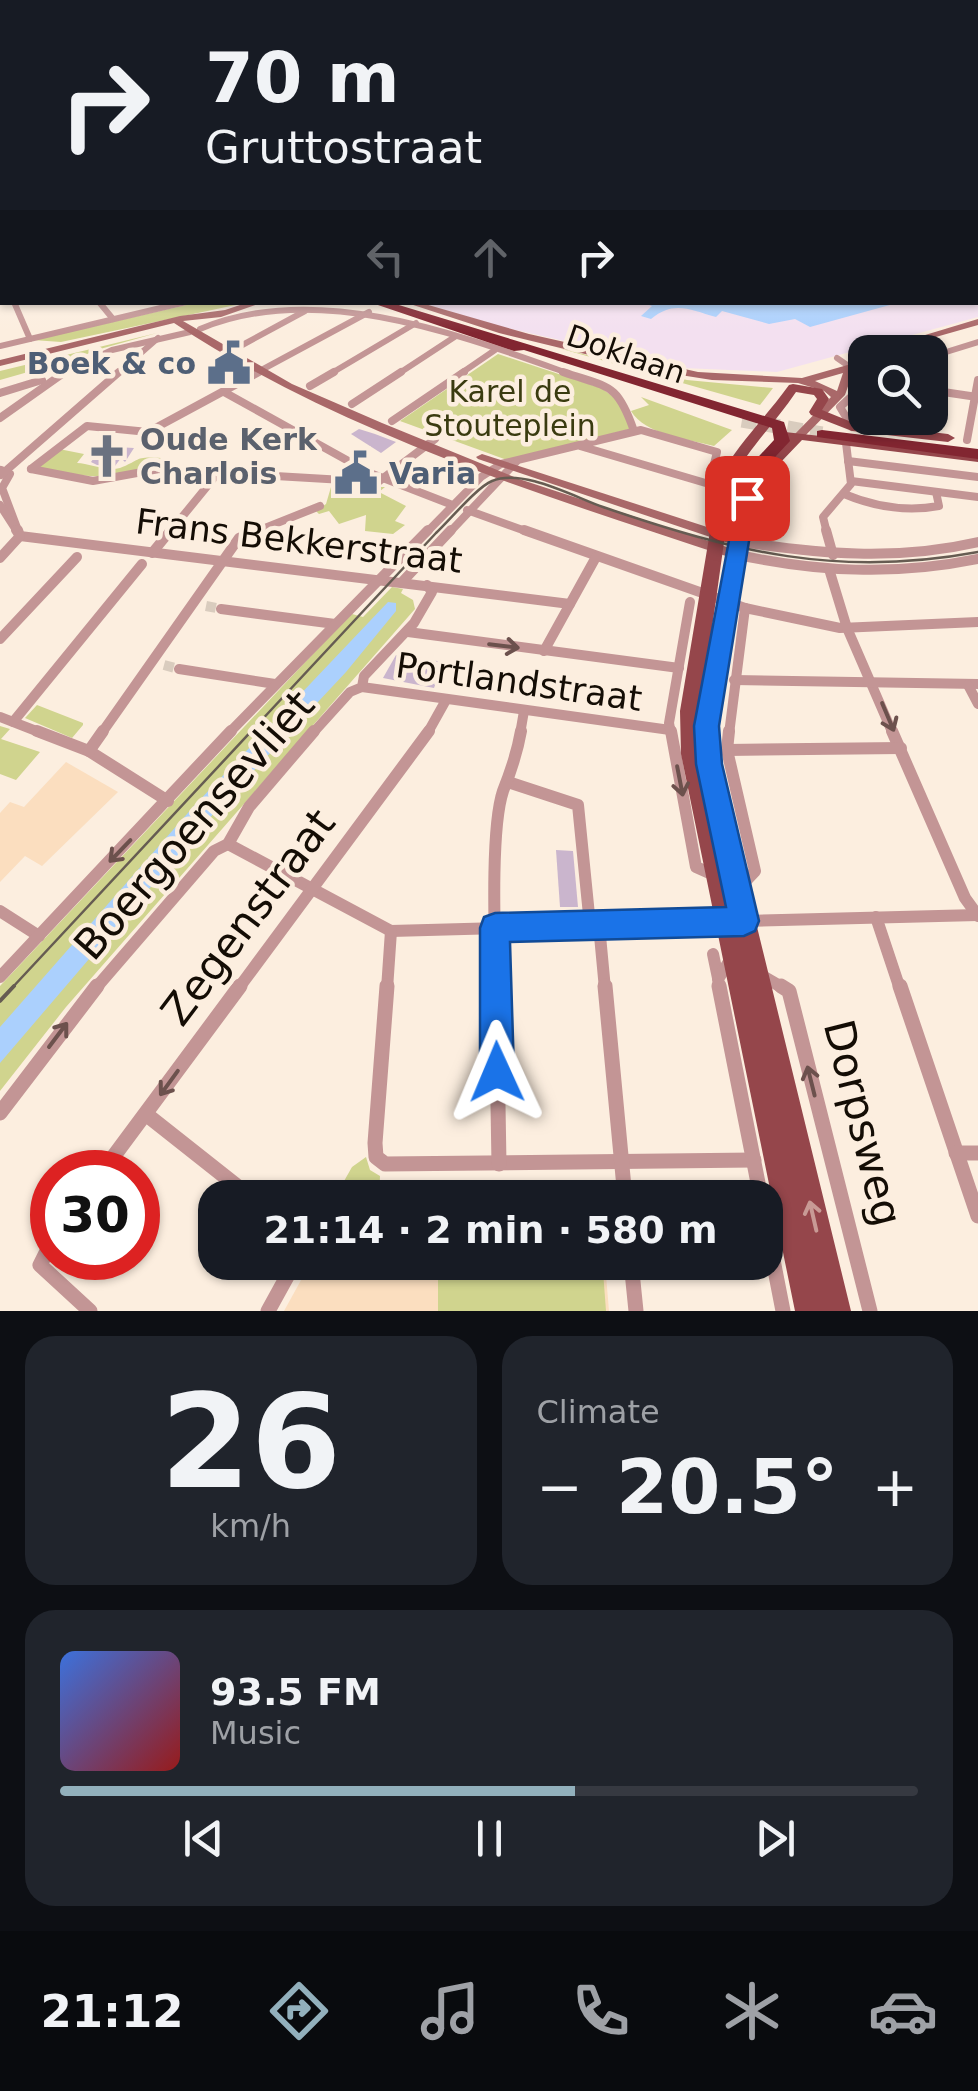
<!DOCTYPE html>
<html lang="en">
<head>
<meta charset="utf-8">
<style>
  body { margin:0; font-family:"DejaVu Sans",sans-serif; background:#20242c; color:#f1f3f6; height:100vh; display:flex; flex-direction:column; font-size:38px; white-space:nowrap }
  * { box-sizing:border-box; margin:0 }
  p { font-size:32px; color:#9ea1a6 }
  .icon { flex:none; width:55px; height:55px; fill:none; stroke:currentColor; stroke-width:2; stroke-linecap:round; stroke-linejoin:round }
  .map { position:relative; height:1311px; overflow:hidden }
  .panel { display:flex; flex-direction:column; gap:25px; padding:25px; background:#0d0f14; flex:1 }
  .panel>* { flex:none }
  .banner { position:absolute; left:0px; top:0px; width:980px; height:305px; box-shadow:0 2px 8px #0004; background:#171b24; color:#f1f3f6; overflow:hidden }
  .tools { position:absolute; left:848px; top:335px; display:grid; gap:20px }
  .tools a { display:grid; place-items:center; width:100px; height:100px; border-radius:20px; background:#171b24; box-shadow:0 2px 8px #0004; font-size:50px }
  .speed { position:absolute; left:30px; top:1150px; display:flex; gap:20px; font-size:50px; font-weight:700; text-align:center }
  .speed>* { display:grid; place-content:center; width:130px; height:130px; border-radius:50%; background:#171b24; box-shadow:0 2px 8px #0004; line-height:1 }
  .speed .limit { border:15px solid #d22; background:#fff; color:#111 }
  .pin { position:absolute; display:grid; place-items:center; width:85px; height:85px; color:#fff; margin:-42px; border-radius:20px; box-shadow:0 5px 15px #0006 }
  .me { position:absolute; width:110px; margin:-55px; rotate:359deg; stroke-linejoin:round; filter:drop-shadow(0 0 8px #0008) }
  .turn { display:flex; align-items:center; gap:35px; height:210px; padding:0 40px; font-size:45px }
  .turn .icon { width:130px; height:130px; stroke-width:2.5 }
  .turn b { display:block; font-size:70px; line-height:85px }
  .lanes { display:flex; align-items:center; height:95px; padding:0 40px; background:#0003; justify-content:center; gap:50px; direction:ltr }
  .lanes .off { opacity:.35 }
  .big { font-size:75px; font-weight:800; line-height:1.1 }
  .panel .card { flex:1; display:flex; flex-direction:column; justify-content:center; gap:15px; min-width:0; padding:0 35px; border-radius:30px; background:#20242c }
  .panel .dial { align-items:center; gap:0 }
  .dial b { font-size:130px; line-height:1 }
  .song { display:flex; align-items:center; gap:30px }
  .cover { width:120px; height:120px; border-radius:15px; background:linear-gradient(135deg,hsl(220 70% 55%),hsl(0 70% 35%)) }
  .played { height:10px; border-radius:5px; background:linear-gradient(90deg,#92b0bc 60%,#363941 60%) }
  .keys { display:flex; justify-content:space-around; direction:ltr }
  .heat { display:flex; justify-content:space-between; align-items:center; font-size:55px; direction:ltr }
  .panel .tiles { flex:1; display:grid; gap:25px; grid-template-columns:1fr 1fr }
  .card:last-child { grid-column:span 2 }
  .trip { position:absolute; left:198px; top:1180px; width:585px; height:100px; border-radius:30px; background:#171b24; box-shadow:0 2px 8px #0004; font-weight:800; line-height:100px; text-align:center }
  .tab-bar { display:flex; height:160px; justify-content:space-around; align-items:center; background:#090b0e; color:#9ea1a6 }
  .tab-bar .icon { width:70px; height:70px }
  .tab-bar .current { color:#92b0bc }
  .tab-bar b { font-size:45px; color:#f1f3f6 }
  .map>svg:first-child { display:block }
  .built { fill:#fbdebf }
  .industrial { fill:#f3e0f0 }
  .green { fill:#d0d48e }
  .water { fill:#abd0fd }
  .building { fill:#cab5cd }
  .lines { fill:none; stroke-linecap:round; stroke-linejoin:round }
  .street-tunnel { stroke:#d9ccbe; stroke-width:10; stroke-dasharray:10 5; stroke-linecap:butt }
  .highway-tunnel { stroke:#d9ccbe; stroke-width:15; stroke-dasharray:15 8; stroke-linecap:butt }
  .street-far4 { stroke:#c39595; stroke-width:6 }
  .street-far3 { stroke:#c39595; stroke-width:8 }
  .street-far2 { stroke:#c39595; stroke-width:10 }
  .street-far1 { stroke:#c39595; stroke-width:12 }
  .street { stroke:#c39595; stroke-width:15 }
  .secondary { fill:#a96869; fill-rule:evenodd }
  .primary { fill:#95464b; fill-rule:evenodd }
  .highway { fill:#822631; fill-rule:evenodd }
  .tram-far1 { stroke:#665c52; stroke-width:2.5 }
  .tram { stroke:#665c52; stroke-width:4 }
  .oneway { stroke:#6c514d }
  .oneway2 { stroke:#c89a95 }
  .route { fill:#1a73e8; stroke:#114b97; stroke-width:2.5 }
  .labels { text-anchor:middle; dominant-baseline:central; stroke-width:9; stroke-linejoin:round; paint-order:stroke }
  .far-street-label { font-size:30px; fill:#140d05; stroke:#fceedf }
  .far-service-label { font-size:30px; font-weight:bold; fill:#4e5e75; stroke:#fceedf; text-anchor:end }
  .far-park-label { font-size:30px; fill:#3a3b10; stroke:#fceedf }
  .far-worship-label { font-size:30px; font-weight:bold; fill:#5b616d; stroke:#fceedf; text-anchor:start }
  .street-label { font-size:35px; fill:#140d05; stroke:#fceedf }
  .near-street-label { font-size:42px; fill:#140d05; stroke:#fceedf }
</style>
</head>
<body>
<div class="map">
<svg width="978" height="1311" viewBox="0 0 978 1311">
  <rect width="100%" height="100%" fill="#fceedf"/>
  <!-- built -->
  <g class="built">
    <polygon points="66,762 118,792 42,866 25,856 0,882 0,813 10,802 24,807"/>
    <polygon points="599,1181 601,1197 348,1198 361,1184"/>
    <polygon points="311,1262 605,1263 609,1311 284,1311"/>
  </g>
  <!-- industrial -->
  <polygon class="industrial" points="978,267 978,317 777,372 683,368 498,326 422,303 978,302"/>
  <!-- green -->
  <g class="green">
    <polygon points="195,303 245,303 61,342 33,340"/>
    <polygon points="157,333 93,351 40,379 31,380 40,377 35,370 0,380 0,371"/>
    <polygon points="555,347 687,380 773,388 760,405"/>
    <polygon points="498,354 601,388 618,400 630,429 507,460 400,421"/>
    <path d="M641 397 732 430 714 446C688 439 645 435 631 411L649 405Z"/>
    <path d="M59 449 84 454 77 463C89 463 106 472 120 468 141 460 134 456 161 458 129 487 76 475 38 468Z"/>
    <polygon points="331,487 385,487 379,492 406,506 395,521 405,525 393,534 365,531 366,515 339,524 329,511 319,514 316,511 326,504"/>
    <polygon points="392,587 403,589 401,593 413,600 415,609 66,1007 0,1091 0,986 342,623 352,614 363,617"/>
    <polygon points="37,705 83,723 83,725 72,738 25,718"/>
    <polygon points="0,726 10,729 1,739 40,752 16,780 0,774"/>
    <polygon points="366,1157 370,1170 380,1176 379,1197 335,1197 352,1167"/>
    <polygon points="603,1271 606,1311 438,1311 438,1278"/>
  </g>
  <!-- water -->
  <g class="water">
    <path d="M643 303H897L810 327 795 319 769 324 722 311 716 317C690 310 674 300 651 319L641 316 652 306Z"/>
    <polygon points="388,602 396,603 396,611 346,672 214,813 0,1063 0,1027 194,806"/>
  </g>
  <!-- building -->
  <g class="building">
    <polygon points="359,429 375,434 396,442 381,453 351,434"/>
    <polygon points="102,447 117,447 134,448 125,462 121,458 115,466 97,465 91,462 96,455 92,450"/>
    <polygon points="396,655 444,662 434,688 383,678"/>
    <polygon points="556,850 573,851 578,907 560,907"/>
  </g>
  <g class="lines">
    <!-- street-tunnel -->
    <g class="street-tunnel">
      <polyline points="206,606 221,609"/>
      <polyline points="164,665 179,669"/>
    </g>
    <!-- highway-tunnel -->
    <polyline class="highway-tunnel" points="742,420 822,434"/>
    <!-- street-far4 -->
    <g class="street-far4">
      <polyline points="0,270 2,276"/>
      <polyline points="14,302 30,339"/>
      <polyline points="99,302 113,319"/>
      <path d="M200 329C316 280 460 335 570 374"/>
      <polyline points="0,346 186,302"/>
      <polyline points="235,349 305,311"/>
      <polyline points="930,357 978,342"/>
      <polyline points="837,358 850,367"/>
      <polyline points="61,374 112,350 190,332"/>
      <polyline points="117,374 158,338"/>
      <polyline points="254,374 369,312"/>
      <polyline points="330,374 416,323"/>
      <polyline points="398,374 456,336"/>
      <polyline points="460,374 495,350"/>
    </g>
    <!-- street-far3 -->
    <g class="street-far3">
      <path d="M563 372C609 388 617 382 634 431"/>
      <polyline points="310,386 334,372"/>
      <polyline points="930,390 977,397"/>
      <polyline points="224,392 370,473 450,504"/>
      <polyline points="0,393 42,380"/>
      <polyline points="352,404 401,372"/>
      <polyline points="0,418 65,372"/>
      <polyline points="392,421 464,372"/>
      <polyline points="852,427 840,407 865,384"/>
      <polyline points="967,440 978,380"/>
      <polyline points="848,461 978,477"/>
      <polyline points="31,469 93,481 159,469 378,482 435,439"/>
      <polyline points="31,469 87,426 148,432 259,372"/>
      <polyline points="1,470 10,474 2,488 19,533"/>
      <polyline points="1,475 119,372"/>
      <polyline points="851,481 978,497"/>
      <path d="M844 494C875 507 906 512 939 506L936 492"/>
      <polyline points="0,505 18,533"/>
      <polyline points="467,510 531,533"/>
      <polyline points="169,533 218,473"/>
      <polyline points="252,533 320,506"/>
      <polyline points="426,533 481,477 501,464 641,430 717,452 709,484 580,446"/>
      <polyline points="449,533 516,462"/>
      <polyline points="827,533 823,517 851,484 846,443"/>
    </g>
    <!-- street-far2 -->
    <g class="street-far2">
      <polyline points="16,530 20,536 570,604"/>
      <polyline points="18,530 20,536"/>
      <polyline points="524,530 745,608 840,628 978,622"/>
      <polyline points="826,530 833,555"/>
      <path d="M736 541C818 554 896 561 978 542"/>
      <polyline points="152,553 171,530"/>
      <path d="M734 554C816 572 895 576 978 559"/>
      <polyline points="0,558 20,536"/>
      <polyline points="829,569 847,628 893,734"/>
      <polyline points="403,581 451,530"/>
      <polyline points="221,609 335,624"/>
      <polyline points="408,632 679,668"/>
      <polyline points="0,639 77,557"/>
      <polyline points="544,651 596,557"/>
      <polyline points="179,669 275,684"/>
      <polyline points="734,680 978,684"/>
      <polyline points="968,685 978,704"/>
      <polyline points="362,687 670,730"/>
      <polyline points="0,717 44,734"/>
      <polyline points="13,722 142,564"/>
      <polyline points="101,734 239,538 259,530"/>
      <polyline points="228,734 428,530"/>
      <polyline points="312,734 350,692 362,687 364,676 414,623 432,592 427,585"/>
      <polyline points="427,734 446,700"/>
      <polyline points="520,734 524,711"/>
      <polyline points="671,734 669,723 690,602"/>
      <polyline points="729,734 745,608"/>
    </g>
    <!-- street-far1 -->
    <g class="street-far1">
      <polyline points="37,731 89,751 168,801"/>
      <polyline points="671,731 696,867 714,875"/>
      <polyline points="729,731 727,750 755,871 737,890"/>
      <polyline points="892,731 965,898 978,916"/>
      <polyline points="727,750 901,748"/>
      <polyline points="89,751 103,731"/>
      <polyline points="511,783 578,805 590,925"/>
      <polyline points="228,844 391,931 724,922"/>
      <polyline points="0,911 39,936"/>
      <polyline points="876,917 900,989"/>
      <polyline points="746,921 978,915"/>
      <polyline points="599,925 605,989"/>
      <polyline points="713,954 718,978"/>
      <polyline points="759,974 785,989"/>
      <polyline points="0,977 231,731"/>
      <polyline points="95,989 214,851 228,844 249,807 314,731"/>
      <polyline points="238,989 429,731"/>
      <polyline points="387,989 391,931"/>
      <path d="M496 989C495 943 490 830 503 791 511 771 517 754 521 731"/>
      <polyline points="720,989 718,979 732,957"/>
    </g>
    <!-- street -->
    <g class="street">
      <polyline points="387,986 375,1143 376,1157 385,1164 754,1160"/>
      <polyline points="496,986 499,1164"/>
      <polyline points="605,986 625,1198"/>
      <polyline points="719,986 761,1198"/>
      <polyline points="781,986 789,991 870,1311"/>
      <polyline points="900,986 978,1216"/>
      <polyline points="0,1113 97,986"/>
      <polyline points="147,1115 252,1198"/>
      <polyline points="956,1153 978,1153"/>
      <polyline points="102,1172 240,986"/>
      <polyline points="765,1219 783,1311"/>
      <polyline points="52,1241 40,1265 90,1311"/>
      <polyline points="631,1262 636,1311"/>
      <polyline points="268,1311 295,1262"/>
    </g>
    <!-- secondary -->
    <g class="secondary">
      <path d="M249 302H264L221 317 183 321 292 384 382 423 519 479 739 551 741 554 734 558 729 557C542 495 340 433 174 323L0 366V360L180 316 225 310Z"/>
      <path d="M404 302H418L529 334 698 372 802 378 865 360V366L854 369 845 395 802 439H794V435L831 397 824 391 798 383 712 380 655 371 499 333ZM843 373 837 391 815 381Z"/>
      <polygon points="978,319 978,325 883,352 869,352"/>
      <polygon points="482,454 741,538 743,541 736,545 731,544 478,459 476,457"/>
    </g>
    <!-- primary -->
    <path class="primary" d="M793 384 822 389 829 399 822 410 854 423 948 434 955 438 948 442 852 431 811 415 809 412 817 399 814 395 796 392C776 422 750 447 733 478L699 721 710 643 742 487 789 439 783 435 785 432 978 454V462L802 440 756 488 728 643 716 738 748 890 851 1311H795L681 754 680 711 719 478C738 444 766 417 789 385Z"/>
    <!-- highway -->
    <g class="highway">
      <polygon points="389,302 784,422 790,441 750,484 745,528 733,528 731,524 734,483 774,440 772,428 524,350 514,351 372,303"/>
      <polygon points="822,430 978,449 978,459 817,437 817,431"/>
    </g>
    <!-- tram-far1 -->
    <path class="tram-far1" d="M11 989 436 533C449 521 477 487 492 481 523 468 574 497 603 507 735 552 838 578 978 552"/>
    <!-- tram -->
    <polyline class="tram" points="0,1001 14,986"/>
  </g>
  <!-- one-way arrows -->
  <defs><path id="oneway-shaft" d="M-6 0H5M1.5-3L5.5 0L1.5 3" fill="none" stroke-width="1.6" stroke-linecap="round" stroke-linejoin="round" transform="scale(2.5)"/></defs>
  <g class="oneway">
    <use href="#oneway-shaft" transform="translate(504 646) rotate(7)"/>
    <use href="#oneway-shaft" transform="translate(888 717) rotate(67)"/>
    <use href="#oneway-shaft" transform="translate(680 781) rotate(79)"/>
    <use href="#oneway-shaft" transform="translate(120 851) rotate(134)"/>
    <use href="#oneway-shaft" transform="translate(58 1035) rotate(-53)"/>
    <use href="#oneway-shaft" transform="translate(811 1081) rotate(-104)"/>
    <use href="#oneway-shaft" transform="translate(169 1083) rotate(126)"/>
  </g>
  <use class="oneway2" href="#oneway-shaft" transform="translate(813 1216) rotate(-103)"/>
  <!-- sky -->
  <linearGradient id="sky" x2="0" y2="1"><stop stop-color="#8fbff0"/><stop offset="0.45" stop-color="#fef7f1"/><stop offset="1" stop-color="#fef7f1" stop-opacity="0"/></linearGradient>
  <rect width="978" height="333" fill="url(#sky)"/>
  <!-- route -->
  <polygon class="route" points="747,492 756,498 719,726 722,764 759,921 755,931 744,936 510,942 514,1072 509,1084 497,1089 485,1084 480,1072 480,928 484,917 495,913 726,907 696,764 694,726 737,498"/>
  <!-- icons -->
  <defs>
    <g id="civic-bare" transform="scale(3.45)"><path d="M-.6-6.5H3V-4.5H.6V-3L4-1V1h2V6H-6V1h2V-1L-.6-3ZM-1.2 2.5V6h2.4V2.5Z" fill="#5c6f8a" stroke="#fceedf" stroke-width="2.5" paint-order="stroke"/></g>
    <g id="church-bare" transform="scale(3.45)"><path d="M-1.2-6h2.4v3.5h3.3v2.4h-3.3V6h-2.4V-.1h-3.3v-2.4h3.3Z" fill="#6b7280" stroke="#fceedf" stroke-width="2.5" paint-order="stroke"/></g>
  </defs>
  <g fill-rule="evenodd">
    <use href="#civic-bare" x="229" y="363"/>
    <use href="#church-bare" x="107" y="456"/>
    <use href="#civic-bare" x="356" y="473"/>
  </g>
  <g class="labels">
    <!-- far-street labels -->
    <g class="far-street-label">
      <text transform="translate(626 354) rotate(19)">Doklaan</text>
    </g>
    <!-- far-service labels -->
    <g class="far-service-label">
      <text x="196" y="363">Boek &amp; co</text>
      <text x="389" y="473" text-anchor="start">Varia</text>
    </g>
    <!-- far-park labels -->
    <g class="far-park-label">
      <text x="510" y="391">Karel de<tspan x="510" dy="34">Stouteplein</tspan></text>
    </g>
    <!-- far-worship labels -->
    <g class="far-worship-label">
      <text x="140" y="439">Oude Kerk<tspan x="140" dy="34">Charlois</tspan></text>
    </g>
    <!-- street labels -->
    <g class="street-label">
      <text transform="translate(299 541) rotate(7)">Frans Bekkerstraat</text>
      <text transform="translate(519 682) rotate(8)">Portlandstraat</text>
    </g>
    <!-- near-street labels -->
    <g class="near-street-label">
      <text transform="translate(194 825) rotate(-49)">Boergoensevliet</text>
      <text transform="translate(248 917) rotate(-53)">Zegenstraat</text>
      <text transform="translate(863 1123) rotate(76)">Dorpsweg</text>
    </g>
  </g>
</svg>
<div class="tools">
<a><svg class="icon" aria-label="search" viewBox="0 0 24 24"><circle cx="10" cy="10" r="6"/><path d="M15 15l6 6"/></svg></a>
</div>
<div class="speed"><div class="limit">30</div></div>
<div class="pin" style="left:747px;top:498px;background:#d93025"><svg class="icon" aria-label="arrive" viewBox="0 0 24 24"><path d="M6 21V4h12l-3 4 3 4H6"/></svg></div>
<svg class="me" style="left:497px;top:1072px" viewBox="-20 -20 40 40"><path d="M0-17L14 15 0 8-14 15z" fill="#1a73e8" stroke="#fff" stroke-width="4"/></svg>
<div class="trip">21:14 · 2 min · 580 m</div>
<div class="banner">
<div class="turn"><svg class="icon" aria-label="right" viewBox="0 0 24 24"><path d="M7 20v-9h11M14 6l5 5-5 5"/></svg><div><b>70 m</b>Gruttostraat</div></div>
<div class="lanes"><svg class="icon off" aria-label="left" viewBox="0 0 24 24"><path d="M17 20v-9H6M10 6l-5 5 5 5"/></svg><svg class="icon off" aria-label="ahead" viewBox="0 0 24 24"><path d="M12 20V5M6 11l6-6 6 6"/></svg><svg class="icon" aria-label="right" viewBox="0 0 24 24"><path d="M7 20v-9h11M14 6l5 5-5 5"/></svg></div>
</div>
</div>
<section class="panel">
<div class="tiles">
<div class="card dial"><b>26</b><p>km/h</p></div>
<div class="card"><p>Climate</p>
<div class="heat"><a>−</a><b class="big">20.5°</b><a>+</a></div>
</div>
<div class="card">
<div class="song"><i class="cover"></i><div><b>93.5 FM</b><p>Music</p></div></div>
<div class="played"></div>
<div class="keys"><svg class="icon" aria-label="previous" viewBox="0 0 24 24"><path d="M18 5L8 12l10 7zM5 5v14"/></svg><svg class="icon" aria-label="pause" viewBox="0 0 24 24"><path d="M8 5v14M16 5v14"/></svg><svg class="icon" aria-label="next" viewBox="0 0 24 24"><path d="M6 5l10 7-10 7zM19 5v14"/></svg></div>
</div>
</div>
</section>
<nav class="tab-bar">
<b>21:12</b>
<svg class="icon current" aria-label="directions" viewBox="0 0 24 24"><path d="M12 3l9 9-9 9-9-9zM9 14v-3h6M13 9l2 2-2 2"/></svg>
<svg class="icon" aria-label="music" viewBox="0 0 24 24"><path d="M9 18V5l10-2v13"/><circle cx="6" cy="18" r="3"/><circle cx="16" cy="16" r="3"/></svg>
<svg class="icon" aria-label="phone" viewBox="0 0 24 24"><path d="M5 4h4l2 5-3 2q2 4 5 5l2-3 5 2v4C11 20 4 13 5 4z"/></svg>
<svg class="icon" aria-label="climate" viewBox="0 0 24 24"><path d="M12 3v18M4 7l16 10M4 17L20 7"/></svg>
<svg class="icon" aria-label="car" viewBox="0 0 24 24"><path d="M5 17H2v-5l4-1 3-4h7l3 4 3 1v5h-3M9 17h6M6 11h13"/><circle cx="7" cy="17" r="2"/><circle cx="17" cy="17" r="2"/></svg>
</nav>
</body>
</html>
